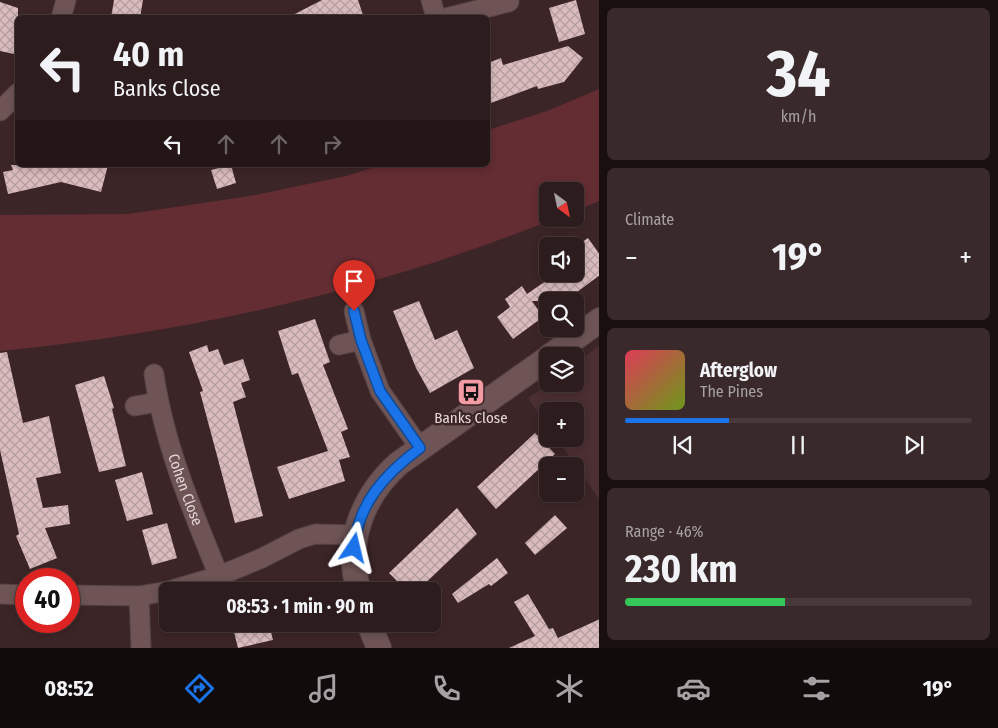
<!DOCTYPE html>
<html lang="en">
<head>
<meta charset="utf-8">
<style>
  body { margin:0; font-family:"Fira Sans Condensed",sans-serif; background:#39292a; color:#f1f3f6; height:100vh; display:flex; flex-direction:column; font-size:19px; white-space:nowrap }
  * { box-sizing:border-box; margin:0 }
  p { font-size:16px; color:#a7a1a4 }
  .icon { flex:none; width:28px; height:28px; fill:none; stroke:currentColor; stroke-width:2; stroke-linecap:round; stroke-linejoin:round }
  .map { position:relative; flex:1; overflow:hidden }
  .drawer { display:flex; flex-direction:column; gap:8px; padding:8px; background:#190f10; width:399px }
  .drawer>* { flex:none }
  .top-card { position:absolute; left:15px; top:15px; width:475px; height:152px; border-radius:8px; box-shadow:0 2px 8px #0003,0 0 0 1px #483a3b; background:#2d1c1d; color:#f1f3f6; overflow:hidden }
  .needle { width:32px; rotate:147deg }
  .controls { position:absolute; left:539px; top:182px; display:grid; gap:10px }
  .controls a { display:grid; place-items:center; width:45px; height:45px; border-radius:8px; background:#2d1c1d; box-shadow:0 2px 8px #0003,0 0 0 1px #483a3b; font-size:25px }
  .speed { position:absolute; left:15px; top:568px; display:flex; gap:10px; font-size:25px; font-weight:700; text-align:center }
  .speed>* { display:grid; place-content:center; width:65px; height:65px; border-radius:50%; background:#2d1c1d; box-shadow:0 2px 8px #0003,0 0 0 1px #483a3b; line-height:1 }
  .speed .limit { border:8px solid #d22; background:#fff; color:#111 }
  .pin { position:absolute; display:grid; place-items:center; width:42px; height:42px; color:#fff; margin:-51px -21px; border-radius:50% 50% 50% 0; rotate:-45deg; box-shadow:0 0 5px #0007 }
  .pin .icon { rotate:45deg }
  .me { position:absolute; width:55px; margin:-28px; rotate:10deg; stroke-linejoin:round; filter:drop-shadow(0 0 4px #0008) }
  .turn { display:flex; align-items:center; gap:18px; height:105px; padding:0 15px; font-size:22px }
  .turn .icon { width:65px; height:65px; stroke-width:2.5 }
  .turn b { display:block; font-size:35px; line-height:42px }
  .lanes { display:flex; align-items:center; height:48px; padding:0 15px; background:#0003; justify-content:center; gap:25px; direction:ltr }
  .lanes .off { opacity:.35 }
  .big { font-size:38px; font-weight:700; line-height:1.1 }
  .drawer .card { flex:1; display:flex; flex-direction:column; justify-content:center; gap:8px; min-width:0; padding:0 18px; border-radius:8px; background:#39292a }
  .drawer .dial { align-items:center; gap:0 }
  .dial b { font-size:65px; line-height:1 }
  .song { display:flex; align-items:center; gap:15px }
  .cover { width:60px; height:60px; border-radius:8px; background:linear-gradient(135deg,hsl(350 70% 55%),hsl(80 70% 35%)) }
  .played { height:5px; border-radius:2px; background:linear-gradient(90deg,#1a73e8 30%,#483a3b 30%) }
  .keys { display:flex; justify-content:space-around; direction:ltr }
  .heat { display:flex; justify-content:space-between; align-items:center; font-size:28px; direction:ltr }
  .charge { height:8px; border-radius:4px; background:linear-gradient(90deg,#34c759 46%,#483a3b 0) }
  .trip { position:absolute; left:159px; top:582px; width:282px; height:50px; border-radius:8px; background:#2d1c1d; box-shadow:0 2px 8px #0003,0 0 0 1px #483a3b; font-weight:700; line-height:50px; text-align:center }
  .tabs { display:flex; height:80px; justify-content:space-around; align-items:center; background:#120b0c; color:#a7a1a4 }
  .tabs .icon { width:35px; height:35px }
  .tabs .selected { color:#1a73e8 }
  .tabs b { font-size:22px; color:#f1f3f6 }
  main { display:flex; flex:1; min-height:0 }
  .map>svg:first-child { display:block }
  .built { fill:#4b2f32 }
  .green { fill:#632d33 }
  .building { fill:url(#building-cross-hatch) }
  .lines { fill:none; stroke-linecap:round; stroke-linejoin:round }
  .minor-casing { stroke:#554244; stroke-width:21 }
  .tertiary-casing { stroke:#554244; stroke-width:26 }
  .minor { stroke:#6e5455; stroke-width:19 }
  .tertiary { stroke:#6e5455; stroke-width:24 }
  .route-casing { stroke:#114b97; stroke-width:12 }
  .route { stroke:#1a73e8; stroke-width:9 }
  .labels { text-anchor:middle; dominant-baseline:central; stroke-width:5; stroke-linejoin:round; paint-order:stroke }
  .poi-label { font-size:15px; fill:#e6d7d7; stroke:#3c2527 }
  .street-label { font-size:15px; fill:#e6d7d7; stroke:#3c2527 }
</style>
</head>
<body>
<main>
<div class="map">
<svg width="600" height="648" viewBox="0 0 600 648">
  <defs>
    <pattern id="building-cross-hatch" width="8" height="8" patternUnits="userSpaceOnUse" patternTransform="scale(1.25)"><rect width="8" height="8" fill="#dabcbe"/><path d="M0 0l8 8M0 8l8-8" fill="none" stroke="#b59d9e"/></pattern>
  </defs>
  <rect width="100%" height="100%" fill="#3c2527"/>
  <!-- built -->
  <polygon class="built" points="599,346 599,499 557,439 575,439 575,411 548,411 547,426 528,398 548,384 575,384 575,364"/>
  <!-- green -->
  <path class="green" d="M599 89V201L575 211V191H548V219H554C376 290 191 333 0 351V215L128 214 250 196 346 176 381 165H488V130L547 111Z"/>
  <!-- building -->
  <g class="building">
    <polygon points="114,0 143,0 140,18 111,18"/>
    <polygon points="322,0 358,0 364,18 287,18"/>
    <polygon points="576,0 585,34 559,42 549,8"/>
    <polygon points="0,2 18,8 18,40 14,54 0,51"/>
    <polygon points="568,46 583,58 564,82 538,89 537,86 488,104 488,63 501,58 503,65"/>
    <polygon points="11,165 108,165 101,192 61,182 8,194 3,172 13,170"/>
    <polygon points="231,165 236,183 217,189 211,170"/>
    <polygon points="588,238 600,255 600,275 565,301 532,301 543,317 513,339 497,317 510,307 505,299 522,286 527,294 556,274 575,274 575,247"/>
    <polygon points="419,301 435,340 457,330 474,368 430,393 416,368 393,311"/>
    <polygon points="315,319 330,362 323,365 348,429 341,432 350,457 339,460 345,481 289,499 277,467 328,451 298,373 292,375 278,331"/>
    <polygon points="207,345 209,352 218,349 224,365 243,359 250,380 241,383 246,397 233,402 263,516 235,523 200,392 203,391 189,352"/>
    <polygon points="7,352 23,423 49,416 61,473 36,478 43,508 68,505 70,524 45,528 57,558 30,569 16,536 19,534 0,450 0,353"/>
    <polygon points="104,376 114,408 112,409 126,466 99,472 75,385"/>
    <polygon points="535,433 555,454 496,509 477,487"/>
    <polygon points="142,472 153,514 127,521 115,480"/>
    <polygon points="457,508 477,534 417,591 407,591 389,573"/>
    <polygon points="555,515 567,528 535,555 525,543"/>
    <polygon points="167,523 177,558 152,565 142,530"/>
    <polygon points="497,558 508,573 491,586 489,584 458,603 452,594"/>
    <polygon points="528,594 549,629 553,628 558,638 600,619 600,648 509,648 535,636 514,602"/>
    <polygon points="232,624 269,624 273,640 238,648"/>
  </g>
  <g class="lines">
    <!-- minor casing -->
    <g class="minor-casing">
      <g id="minor">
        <polyline points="431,0 436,18"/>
        <polyline points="61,18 66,0"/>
        <polyline points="446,18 509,2"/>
        <polyline points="0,111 18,93"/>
        <polyline points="354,311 361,340 380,391 420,448"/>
        <polyline points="339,345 361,340"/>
        <path id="s1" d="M154 374C164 444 192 510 219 576"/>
        <polyline points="135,406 158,402"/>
        <polyline points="0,594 26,595"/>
        <polyline points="69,595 139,596 168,591 219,576 262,558 299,539 315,534 355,535"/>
        <polyline points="139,596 141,648"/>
      </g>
    </g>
    <!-- tertiary casing -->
    <g class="tertiary-casing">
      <g id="tertiary">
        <polyline points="550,356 600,320"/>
        <path d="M359 591C344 543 362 497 398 464L548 358"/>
        <polyline points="369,624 379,648"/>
      </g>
    </g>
    <!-- minor -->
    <use href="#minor" class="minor"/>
    <!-- tertiary -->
    <use href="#tertiary" class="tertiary"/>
  </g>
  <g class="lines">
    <!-- route casing -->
    <g class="route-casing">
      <path id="route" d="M354 311 361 340 380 391 420 448C385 474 358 503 354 548"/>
    </g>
    <!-- route -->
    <use href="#route" class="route"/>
  </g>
  <!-- icons -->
  <defs>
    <g id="bus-square" transform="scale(1.4375)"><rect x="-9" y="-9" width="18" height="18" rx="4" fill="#f49aa2" stroke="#3c2527"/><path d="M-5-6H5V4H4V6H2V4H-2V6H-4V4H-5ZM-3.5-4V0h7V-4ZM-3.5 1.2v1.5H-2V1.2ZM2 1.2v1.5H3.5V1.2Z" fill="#111"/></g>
  </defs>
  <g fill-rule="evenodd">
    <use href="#bus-square" x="471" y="392"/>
  </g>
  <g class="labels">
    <!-- poi labels -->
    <g class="poi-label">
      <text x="471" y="418">Banks Close</text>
    </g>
    <!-- street labels -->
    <g class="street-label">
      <text stroke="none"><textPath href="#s1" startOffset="120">Cohen Close</textPath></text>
    </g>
  </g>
</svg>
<div class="controls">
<a><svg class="needle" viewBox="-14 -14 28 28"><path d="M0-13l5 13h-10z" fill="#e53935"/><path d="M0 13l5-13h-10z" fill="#a7a1a4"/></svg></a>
<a><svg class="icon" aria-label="sound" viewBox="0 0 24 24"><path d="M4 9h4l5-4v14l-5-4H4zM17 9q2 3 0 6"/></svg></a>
<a><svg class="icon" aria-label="search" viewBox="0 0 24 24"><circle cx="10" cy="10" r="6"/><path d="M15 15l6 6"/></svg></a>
<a><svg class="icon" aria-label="layers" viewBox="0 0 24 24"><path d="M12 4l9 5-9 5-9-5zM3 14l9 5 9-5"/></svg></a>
<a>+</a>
<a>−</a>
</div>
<div class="speed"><div class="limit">40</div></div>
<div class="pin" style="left:354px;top:311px;background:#d93025"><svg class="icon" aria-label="arrive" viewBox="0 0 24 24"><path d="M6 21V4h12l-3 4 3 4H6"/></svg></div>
<svg class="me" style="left:354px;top:548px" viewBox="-20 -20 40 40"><path d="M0-17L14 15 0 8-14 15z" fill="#1a73e8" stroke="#fff" stroke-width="4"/></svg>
<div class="trip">08:53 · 1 min · 90 m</div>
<div class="top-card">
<div class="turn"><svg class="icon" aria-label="left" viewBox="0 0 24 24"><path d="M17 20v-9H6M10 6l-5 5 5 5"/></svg><div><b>40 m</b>Banks Close</div></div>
<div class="lanes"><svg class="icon" aria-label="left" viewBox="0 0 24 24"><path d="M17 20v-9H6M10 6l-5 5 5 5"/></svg><svg class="icon off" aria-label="ahead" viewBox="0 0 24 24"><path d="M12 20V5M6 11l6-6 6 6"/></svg><svg class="icon off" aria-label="ahead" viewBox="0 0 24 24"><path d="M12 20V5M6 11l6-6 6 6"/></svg><svg class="icon off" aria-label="right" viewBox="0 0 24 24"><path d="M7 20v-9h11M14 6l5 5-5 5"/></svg></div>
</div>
</div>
<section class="drawer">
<div class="card dial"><b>34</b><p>km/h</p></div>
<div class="card"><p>Climate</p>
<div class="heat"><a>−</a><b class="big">19°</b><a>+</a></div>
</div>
<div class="card">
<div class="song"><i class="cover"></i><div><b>Afterglow</b><p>The Pines</p></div></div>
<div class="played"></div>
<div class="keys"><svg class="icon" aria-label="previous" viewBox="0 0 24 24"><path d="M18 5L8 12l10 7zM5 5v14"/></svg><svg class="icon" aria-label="pause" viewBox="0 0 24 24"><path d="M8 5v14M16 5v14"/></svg><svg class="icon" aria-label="next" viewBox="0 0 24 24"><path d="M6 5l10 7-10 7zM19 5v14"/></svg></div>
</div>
<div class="card"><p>Range · 46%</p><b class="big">230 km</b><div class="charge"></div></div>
</section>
</main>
<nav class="tabs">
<b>08:52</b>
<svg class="icon selected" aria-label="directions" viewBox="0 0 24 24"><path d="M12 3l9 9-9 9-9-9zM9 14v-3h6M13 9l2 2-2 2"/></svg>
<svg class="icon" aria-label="music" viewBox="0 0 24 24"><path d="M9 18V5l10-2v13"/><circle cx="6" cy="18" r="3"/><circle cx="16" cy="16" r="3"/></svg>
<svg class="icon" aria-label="phone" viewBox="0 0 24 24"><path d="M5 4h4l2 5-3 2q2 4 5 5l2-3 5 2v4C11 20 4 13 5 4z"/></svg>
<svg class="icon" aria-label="climate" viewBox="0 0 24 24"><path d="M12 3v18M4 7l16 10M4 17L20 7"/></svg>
<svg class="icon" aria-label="car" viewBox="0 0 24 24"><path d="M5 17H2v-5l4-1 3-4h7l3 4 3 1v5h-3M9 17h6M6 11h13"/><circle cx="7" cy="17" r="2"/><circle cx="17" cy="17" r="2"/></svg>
<svg class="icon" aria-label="filters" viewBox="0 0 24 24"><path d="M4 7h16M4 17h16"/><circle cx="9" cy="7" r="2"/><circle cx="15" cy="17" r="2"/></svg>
<b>19°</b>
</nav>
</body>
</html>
